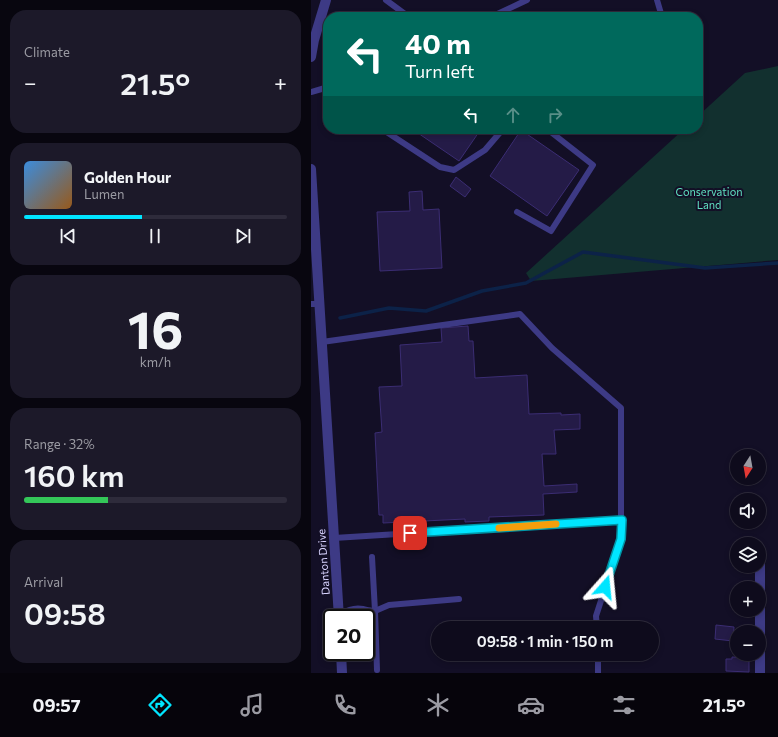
<!DOCTYPE html>
<html lang="en">
<head>
<meta charset="utf-8">
<style>
  body { margin:0; font-family:Commissioner,sans-serif; background:#1c1929; color:#f1f3f6; height:100vh; display:flex; flex-direction:column; font-size:15px; white-space:nowrap }
  * { box-sizing:border-box; margin:0 }
  p { font-size:13px; color:#9b9ba3 }
  .icon { flex:none; width:22px; height:22px; fill:none; stroke:currentColor; stroke-width:2; stroke-linecap:round; stroke-linejoin:round }
  .map { position:relative; flex:1; overflow:hidden }
  .panel { display:flex; flex-direction:column; gap:10px; padding:10px; background:#08060f; width:311px }
  .panel>* { flex:none }
  .banner { position:absolute; left:12px; top:12px; width:380px; height:122px; border-radius:16px; box-shadow:0 2px 6px #0003,0 0 0 1px #2e2b3b; background:#00695c; color:#fff; overflow:hidden }
  .needle { width:26px; rotate:191deg }
  .tools { position:absolute; left:419px; top:449px; display:grid; gap:8px }
  .tools a { display:grid; place-items:center; width:36px; height:36px; border-radius:50%; background:#0e0b1c; box-shadow:0 2px 6px #0003,0 0 0 1px #2e2b3b; font-size:20px }
  .speed { position:absolute; left:12px; top:609px; display:flex; gap:8px; font-size:20px; font-weight:700; text-align:center }
  .speed>* { display:grid; place-content:center; width:52px; height:52px; border-radius:50%; background:#0e0b1c; box-shadow:0 2px 6px #0003,0 0 0 1px #2e2b3b; line-height:1 }
  .speed .limit { border:2px solid #111; border-radius:6px; background:#fff; color:#111 }
  .pin { position:absolute; display:grid; place-items:center; width:34px; height:34px; color:#fff; margin:-17px; border-radius:8px; box-shadow:0 2px 6px #0006 }
  .me { position:absolute; width:44px; margin:-22px; rotate:18deg; stroke-linejoin:round; filter:drop-shadow(0 0 3px #0008) }
  .turn { display:flex; align-items:center; gap:14px; height:84px; padding:0 16px; font-size:18px }
  .turn .icon { width:52px; height:52px; stroke-width:2.5 }
  .turn b { display:block; font-size:28px; line-height:34px }
  .lanes { display:flex; align-items:center; height:38px; padding:0 16px; background:#0003; justify-content:center; gap:20px; direction:ltr }
  .lanes .off { opacity:.35 }
  .big { font-size:30px; font-weight:600; line-height:1.1 }
  .panel .widget { flex:1; display:flex; flex-direction:column; justify-content:center; gap:6px; min-width:0; padding:0 14px; border-radius:16px; background:#1c1929 }
  .panel .dial { align-items:center; gap:0 }
  .dial b { font-size:52px; line-height:1 }
  .song { display:flex; align-items:center; gap:12px }
  .cover { width:48px; height:48px; border-radius:6px; background:linear-gradient(135deg,hsl(210 70% 55%),hsl(30 70% 35%)) }
  .played { height:4px; border-radius:2px; background:linear-gradient(90deg,#00e5ff 45%,#2e2b3b 45%) }
  .keys { display:flex; justify-content:space-around; direction:ltr }
  .heat { display:flex; justify-content:space-between; align-items:center; font-size:22px; direction:ltr }
  .charge { height:6px; border-radius:3px; background:linear-gradient(90deg,#34c759 32%,#2e2b3b 0) }
  .trip { position:absolute; left:120px; top:621px; width:228px; height:40px; border-radius:20px; background:#0e0b1c; box-shadow:0 2px 6px #0003,0 0 0 1px #2e2b3b; font-weight:600; line-height:40px; text-align:center }
  .tabs { display:flex; height:64px; justify-content:space-around; align-items:center; background:#06040b; color:#9b9ba3 }
  .tabs .icon { width:28px; height:28px }
  .tabs .current { color:#00e5ff }
  .tabs b { font-size:18px; color:#f1f3f6 }
  main { display:flex; flex:1; min-height:0 }
  .map>svg:first-child { display:block }
  .green { fill:#12302f }
  .lines { fill:none; stroke-linecap:round; stroke-linejoin:round }
  .stream { stroke:#0c2248; stroke-width:3.5 }
  .building { fill:#241b47; stroke:#3b2d73 }
  .service { stroke:#3d3a85; stroke-width:6 }
  .minor { stroke:#3d3a85; stroke-width:10 }
  .route-casing { stroke:#0095a6; stroke-width:10 }
  .route { stroke:#00e5ff; stroke-width:7 }
  .slow { stroke:#f59e0b; stroke-width:7 }
  .labels { text-anchor:middle; dominant-baseline:central; stroke-width:4; stroke-linejoin:round; paint-order:stroke }
  .park-label { font-size:11px; fill:#5fe0c0; stroke:#130f26 }
  .street-label { font-size:11px; fill:#d9d4ff; stroke:#130f26 }
</style>
</head>
<body>
<main>
<section class="panel">
<div class="widget"><p>Climate</p>
<div class="heat"><a>−</a><b class="big">21.5°</b><a>+</a></div>
</div>
<div class="widget">
<div class="song"><i class="cover"></i><div><b>Golden Hour</b><p>Lumen</p></div></div>
<div class="played"></div>
<div class="keys"><svg class="icon" aria-label="previous" viewBox="0 0 24 24"><path d="M18 5L8 12l10 7zM5 5v14"/></svg><svg class="icon" aria-label="pause" viewBox="0 0 24 24"><path d="M8 5v14M16 5v14"/></svg><svg class="icon" aria-label="next" viewBox="0 0 24 24"><path d="M6 5l10 7-10 7zM19 5v14"/></svg></div>
</div>
<div class="widget dial"><b>16</b><p>km/h</p></div>
<div class="widget"><p>Range · 32%</p><b class="big">160 km</b><div class="charge"></div></div>
<div class="widget"><p>Arrival</p><b class="big">09:58</b></div>
</section>
<div class="map">
<svg width="467" height="673" viewBox="0 0 467 673">
  <rect width="100%" height="100%" fill="#130f26"/>
  <!-- green -->
  <polygon class="green" points="467,66 467,260 220,281 215,273 373,129 387,129 387,116 434,73"/>
  <g class="lines">
    <!-- stream -->
    <polyline class="stream" points="29,318 78,308 115,311 171,291 215,283 272,252 394,268 467,263"/>
  </g>
  <!-- building -->
  <g class="building">
    <polygon points="101,129 170,129 148,161"/>
    <polygon points="210,130 268,170 236,216 179,176"/>
    <polygon points="145,177 160,189 154,197 139,186"/>
    <polygon points="111,191 112,210 128,209 131,268 69,271 66,212 99,211 98,192"/>
    <polygon points="157,326 158,341 162,341 164,378 216,375 218,414 250,413 250,415 269,414 269,429 243,430 245,454 231,454 233,486 266,484 266,492 232,494 233,515 178,517 178,521 154,522 154,519 72,523 72,515 68,515 64,433 71,432 68,387 91,386 89,345 131,342 130,328"/>
    <polygon points="405,625 423,627 422,641 404,639"/>
    <polygon points="421,657 438,658 438,672 415,671 415,659 421,659"/>
  </g>
  <g class="lines">
    <!-- service -->
    <g class="service">
      <polyline points="75,0 98,17"/>
      <polyline points="346,0 351,17"/>
      <polyline points="180,17 216,0"/>
      <polyline points="0,92 14,88 17,90"/>
      <polyline points="71,129 129,167 143,170 174,150 192,129"/>
      <polyline points="206,212 240,231 282,165 236,129"/>
      <polyline points="0,304 8,304"/>
      <polyline points="11,342 209,314 241,348 310,408 310,539 285,616 286,628"/>
      <polyline points="23,538 311,520"/>
      <path d="M28 616C35 611 42 607 52 609 57 610 59 611 64 611L61 557"/>
      <polyline points="47,618 51,618 59,611"/>
      <polyline points="66,670 64,611 78,605 148,599"/>
      <polyline points="287,673 287,654"/>
    </g>
    <!-- minor -->
    <g class="minor">
      <polyline points="0,57 3,40 15,0"/>
      <polyline points="0,169 28,618"/>
      <polyline points="449,549 449,673"/>
      <polyline points="30,652 31,673"/>
    </g>
  </g>
  <g class="lines">
    <!-- route casing -->
    <g class="route-casing">
      <polyline id="route" points="99,533 311,520 310,539 294,587"/>
    </g>
    <!-- route -->
    <use href="#route" class="route"/>
    <!-- slow -->
    <polyline class="slow" points="188,528 245,524"/>
  </g>
  <g class="labels">
    <!-- park labels -->
    <g class="park-label">
      <text x="398" y="191">Conservation<tspan x="398" dy="13">Land</tspan></text>
    </g>
    <!-- street labels -->
    <g class="street-label">
      <text transform="translate(12 562) rotate(-94)">Danton Drive</text>
    </g>
  </g>
</svg>
<div class="tools">
<a><svg class="needle" viewBox="-14 -14 28 28"><path d="M0-13l5 13h-10z" fill="#e53935"/><path d="M0 13l5-13h-10z" fill="#9b9ba3"/></svg></a>
<a><svg class="icon" aria-label="sound" viewBox="0 0 24 24"><path d="M4 9h4l5-4v14l-5-4H4zM17 9q2 3 0 6"/></svg></a>
<a><svg class="icon" aria-label="layers" viewBox="0 0 24 24"><path d="M12 4l9 5-9 5-9-5zM3 14l9 5 9-5"/></svg></a>
<a>+</a>
<a>−</a>
</div>
<div class="speed"><div class="limit">20</div></div>
<div class="pin" style="left:99px;top:533px;background:#d93025"><svg class="icon" aria-label="arrive" viewBox="0 0 24 24"><path d="M6 21V4h12l-3 4 3 4H6"/></svg></div>
<svg class="me" style="left:294px;top:587px" viewBox="-20 -20 40 40"><path d="M0-17L14 15 0 8-14 15z" fill="#00e5ff" stroke="#fff" stroke-width="4"/></svg>
<div class="trip">09:58 · 1 min · 150 m</div>
<div class="banner">
<div class="turn"><svg class="icon" aria-label="left" viewBox="0 0 24 24"><path d="M17 20v-9H6M10 6l-5 5 5 5"/></svg><div><b>40 m</b>Turn left</div></div>
<div class="lanes"><svg class="icon" aria-label="left" viewBox="0 0 24 24"><path d="M17 20v-9H6M10 6l-5 5 5 5"/></svg><svg class="icon off" aria-label="ahead" viewBox="0 0 24 24"><path d="M12 20V5M6 11l6-6 6 6"/></svg><svg class="icon off" aria-label="right" viewBox="0 0 24 24"><path d="M7 20v-9h11M14 6l5 5-5 5"/></svg></div>
</div>
</div>
</main>
<nav class="tabs">
<b>09:57</b>
<svg class="icon current" aria-label="directions" viewBox="0 0 24 24"><path d="M12 3l9 9-9 9-9-9zM9 14v-3h6M13 9l2 2-2 2"/></svg>
<svg class="icon" aria-label="music" viewBox="0 0 24 24"><path d="M9 18V5l10-2v13"/><circle cx="6" cy="18" r="3"/><circle cx="16" cy="16" r="3"/></svg>
<svg class="icon" aria-label="phone" viewBox="0 0 24 24"><path d="M5 4h4l2 5-3 2q2 4 5 5l2-3 5 2v4C11 20 4 13 5 4z"/></svg>
<svg class="icon" aria-label="climate" viewBox="0 0 24 24"><path d="M12 3v18M4 7l16 10M4 17L20 7"/></svg>
<svg class="icon" aria-label="car" viewBox="0 0 24 24"><path d="M5 17H2v-5l4-1 3-4h7l3 4 3 1v5h-3M9 17h6M6 11h13"/><circle cx="7" cy="17" r="2"/><circle cx="17" cy="17" r="2"/></svg>
<svg class="icon" aria-label="filters" viewBox="0 0 24 24"><path d="M4 7h16M4 17h16"/><circle cx="9" cy="7" r="2"/><circle cx="15" cy="17" r="2"/></svg>
<b>21.5°</b>
</nav>
</body>
</html>
